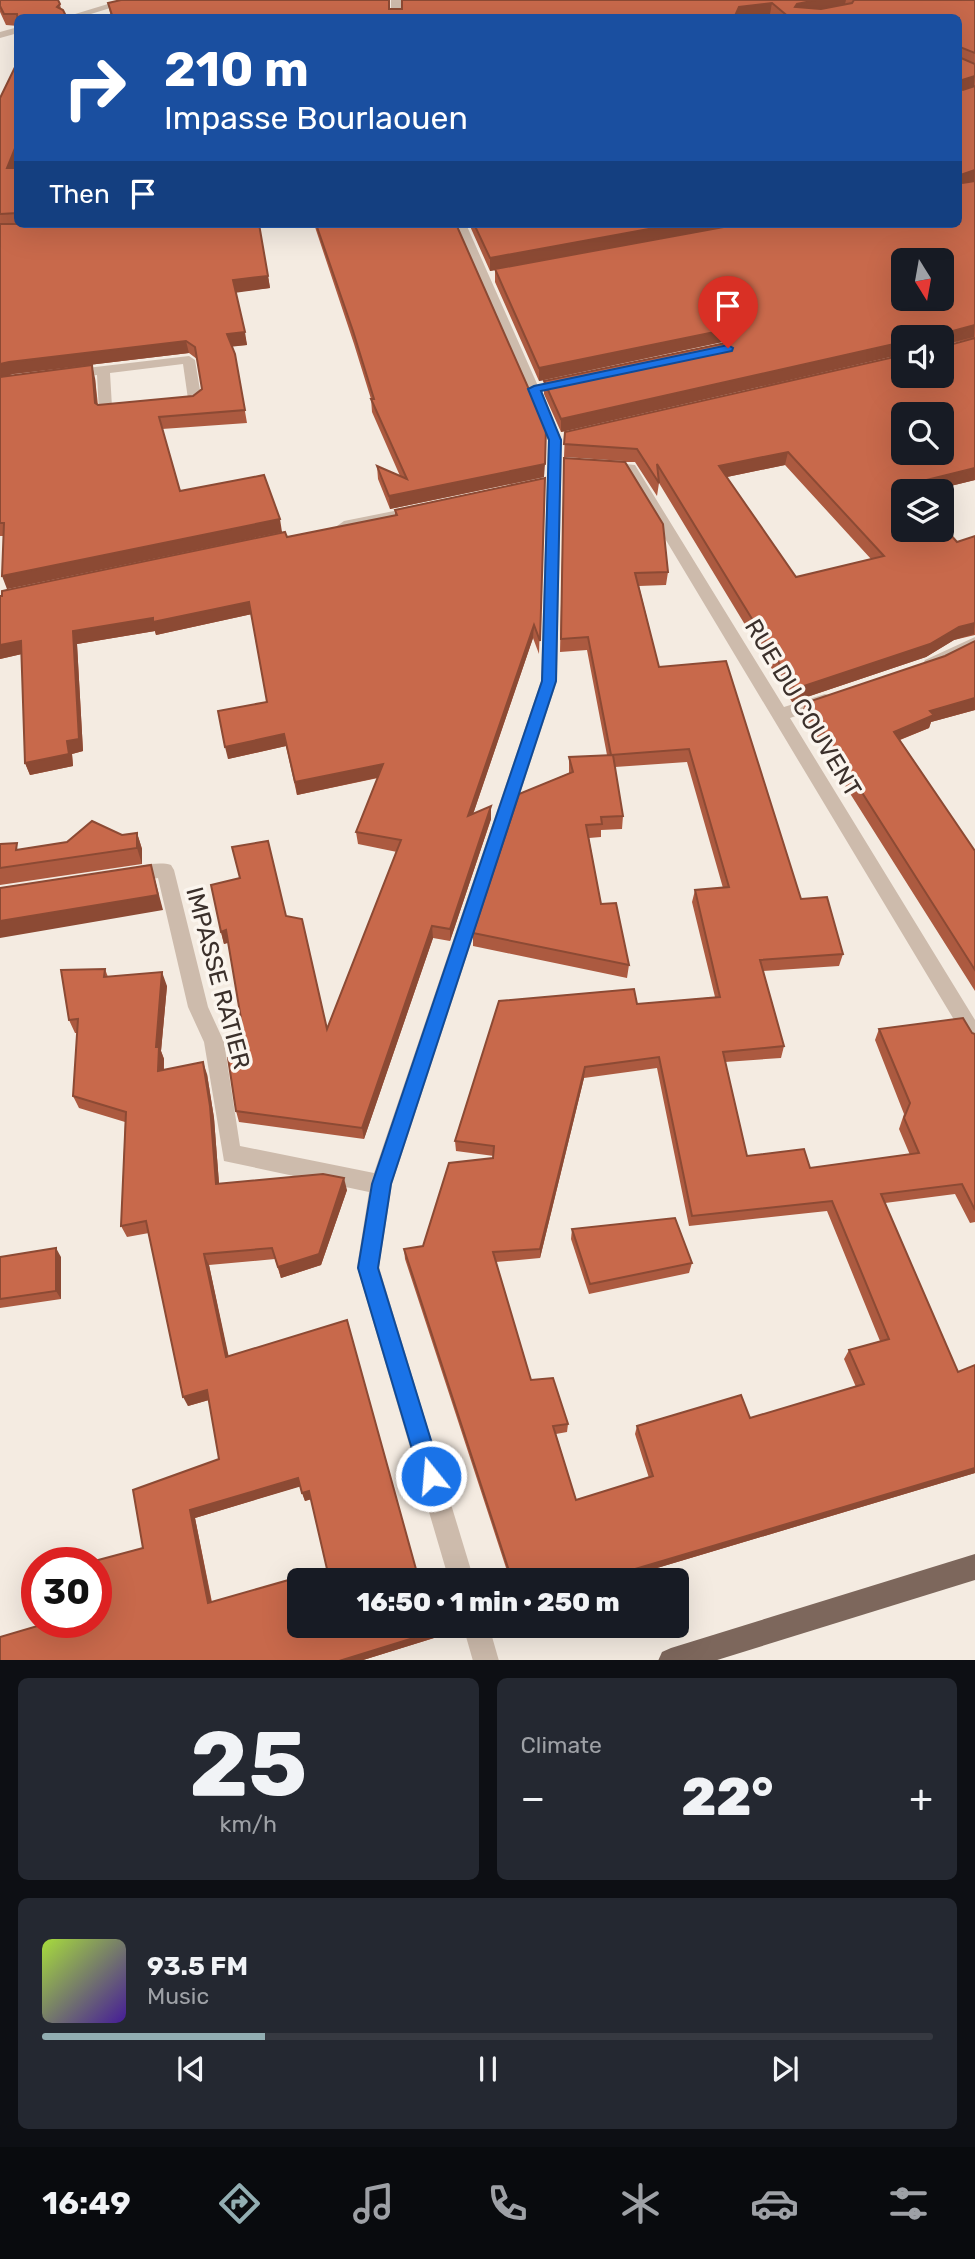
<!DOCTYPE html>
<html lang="en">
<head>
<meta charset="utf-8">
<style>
  body { margin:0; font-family:Rubik,sans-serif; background:#242831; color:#f1f3f6; height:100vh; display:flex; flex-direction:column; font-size:26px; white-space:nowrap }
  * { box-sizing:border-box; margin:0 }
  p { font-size:23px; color:#9ea1a6 }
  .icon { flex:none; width:38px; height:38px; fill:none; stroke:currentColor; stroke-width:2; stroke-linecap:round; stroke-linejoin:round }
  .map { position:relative; height:1660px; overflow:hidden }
  .details { display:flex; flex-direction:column; gap:18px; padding:18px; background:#0d0f14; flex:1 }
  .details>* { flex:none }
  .hud { position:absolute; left:14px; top:14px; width:948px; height:214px; border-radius:10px; box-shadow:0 7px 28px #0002; background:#1a4fa0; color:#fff; overflow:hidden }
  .needle { width:46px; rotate:169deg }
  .buttons { position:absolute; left:891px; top:248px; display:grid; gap:14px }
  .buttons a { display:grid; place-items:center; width:63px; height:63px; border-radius:10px; background:#171b24; box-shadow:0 7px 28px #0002; font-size:35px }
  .speed { position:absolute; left:21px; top:1547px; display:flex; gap:14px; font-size:35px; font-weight:700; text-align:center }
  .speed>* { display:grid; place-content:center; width:91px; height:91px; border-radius:50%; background:#171b24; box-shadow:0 7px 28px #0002; line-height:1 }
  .speed .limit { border:10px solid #d22; background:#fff; color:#111 }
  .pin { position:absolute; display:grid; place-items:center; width:60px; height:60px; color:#fff; margin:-72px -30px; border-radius:50% 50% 50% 0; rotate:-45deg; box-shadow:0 0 7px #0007 }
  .pin .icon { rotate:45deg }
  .me { position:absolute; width:77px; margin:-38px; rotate:343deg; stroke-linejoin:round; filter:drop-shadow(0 0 5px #0008) }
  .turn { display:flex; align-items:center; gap:24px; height:147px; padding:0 35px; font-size:32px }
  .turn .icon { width:91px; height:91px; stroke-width:2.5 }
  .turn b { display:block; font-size:49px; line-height:60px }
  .then { display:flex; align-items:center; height:66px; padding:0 35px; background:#0003; gap:14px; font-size:26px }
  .big { font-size:52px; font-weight:800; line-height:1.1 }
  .details .card { flex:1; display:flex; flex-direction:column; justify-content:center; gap:10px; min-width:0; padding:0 24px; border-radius:10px; background:#242831 }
  .details .dial { align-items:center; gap:0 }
  .dial b { font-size:91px; line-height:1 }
  .song { display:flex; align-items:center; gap:21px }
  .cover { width:84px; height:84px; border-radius:10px; background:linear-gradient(135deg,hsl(80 70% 55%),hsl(260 70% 35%)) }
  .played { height:7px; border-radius:4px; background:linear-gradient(90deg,#92aeb2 25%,#363941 25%) }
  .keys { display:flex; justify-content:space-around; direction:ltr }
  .heat { display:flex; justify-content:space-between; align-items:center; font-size:38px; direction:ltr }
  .details .tiles { flex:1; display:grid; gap:18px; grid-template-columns:1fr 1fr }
  .card:last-child { grid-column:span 2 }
  .trip { position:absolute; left:287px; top:1568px; width:402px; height:70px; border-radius:10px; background:#171b24; box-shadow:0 7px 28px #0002; font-weight:800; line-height:70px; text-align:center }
  .tabs { display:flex; height:112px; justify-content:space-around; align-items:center; background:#090b0e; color:#9ea1a6 }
  .tabs .icon { width:49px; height:49px }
  .tabs .active { color:#92aeb2 }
  .tabs b { font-size:32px; color:#f1f3f6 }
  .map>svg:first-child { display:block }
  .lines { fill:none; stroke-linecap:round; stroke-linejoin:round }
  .minor { fill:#cdbbac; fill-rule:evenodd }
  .major { fill:#7d675c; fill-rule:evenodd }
  .wall { fill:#ac5a40; fill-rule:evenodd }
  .shaded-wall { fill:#8c4a34 }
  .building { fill:#c8694b; stroke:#8c4a34; stroke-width:2; fill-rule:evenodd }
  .route { fill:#1a73e8; stroke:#114b97; stroke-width:2 }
  .labels { text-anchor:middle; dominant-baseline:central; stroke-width:7; stroke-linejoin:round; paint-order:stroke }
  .street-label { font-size:24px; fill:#3b302b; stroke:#fbf5ee }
</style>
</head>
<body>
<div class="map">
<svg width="975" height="1661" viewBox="0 0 975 1661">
  <rect width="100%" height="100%" fill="#f4ebe1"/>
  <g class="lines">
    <!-- minor -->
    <g class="minor">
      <polygon points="121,0 136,0 78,18 62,18"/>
      <rect x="391" y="0" width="10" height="18"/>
      <polygon points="18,27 18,33 0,38 0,32"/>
      <path d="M454 224H466L562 440 557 681 392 1184 379 1267 474 1580H449L357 1267 369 1192 224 1161 204 1042 188 1007 158 878 132 882 126 880 123 875 126 870C138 866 159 861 171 865L174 870 208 1007 224 1042 240 1146 374 1173 541 681 548 440Z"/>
      <path d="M189 356 195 360 202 402C195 408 179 410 172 404L188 399 183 364 110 373 112 407 120 406 127 410 125 413 106 416 99 412 97 375 70 378 64 374 70 370Z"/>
      <polygon points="607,462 635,465 784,707 825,694 831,696 833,700 831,704 790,718 975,1020 975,1046 968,1043 625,472 602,469 602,463"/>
      <polygon points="419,506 426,510 424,513 344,531 337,526 344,521"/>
      <polygon points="975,637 975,649 937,668 925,668 923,664 925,660"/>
      <polygon points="463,1626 489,1626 499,1661 473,1661"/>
    </g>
    <!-- major -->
    <polygon class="major" points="975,1554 975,1580 714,1661 658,1661 662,1652 671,1648"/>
  </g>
  <!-- wall -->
  <g class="wall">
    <polygon points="0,0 60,4 61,9 18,18 18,26 6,25 0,12"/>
    <path d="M121 0H389V9H402V0H975V338L945 345 946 346 975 338V480L926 492H903V530H942V525L957 542 975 536V635L954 640 926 657 792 702 659 483 657 496 635 462H625L663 524 668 572 666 585 639 586 659 667 726 661 801 899 827 897 843 954 839 966 763 971 784 1046 781 1058 725 1062 747 1156 804 1149 810 1168 910 1155 899 1129 904 1114 875 1040 879 1029 963 1018 972 1033 975 1034V1222L970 1223 955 1194 885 1203 958 1372 975 1365V1473L617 1580H510L405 1259 404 1249 423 1246 449 1163 493 1158 494 1156 456 1151 455 1141 499 1001 634 989 637 1004 715 997 692 902 695 890 723 888 687 762 615 767 623 816 622 829 601 830V837L589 838 601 904 616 903 629 965 627 978 473 946V933L519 794 569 773V757L607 755 587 650 560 652 564 458 624 461 564 457 565 432 903 355V376H942V338H903V354L561 432 544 394V381L729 342 727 341 539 381 495 282V270L490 271 469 224H959V18H774L770 14 746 18H111L108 3ZM903 261H942V299H903ZM903 415H942V453H903ZM785 465 871 559 796 577 727 477ZM657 1068 689 1226 827 1211 880 1341 849 1350 844 1359 856 1387 750 1418 741 1395 637 1426 635 1434 649 1478 576 1500 556 1434 567 1432 568 1424 553 1378 531 1380 496 1262 540 1258 584 1078Z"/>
    <path d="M18 61V161L15 168H18V224L268 276 270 288 235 292 247 345 232 346 235 354 247 423 162 429 180 491 282 532 7 589 4 536H0V98ZM189 353 197 359 202 389 193 396 98 405 95 378 2 377 13 374Z"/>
    <polygon points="314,224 456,224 544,477 390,509 378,479 377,466 400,476 372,412 371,399 354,344"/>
    <polygon points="545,478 539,654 533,638 473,814 491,806 491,819 450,941 433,938 364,1139 239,1122 236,1111 247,1054 228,943 224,944 221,932 286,916 327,1029 397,852 358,844 356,832 378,778 297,795 286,746 228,759 267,702 252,614 156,635 155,631 77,644 83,751 72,754 73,766 30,775 25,763 22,654 0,659 0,596 395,515 395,510"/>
    <polygon points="975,641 975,710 931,722 929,728 900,740 975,851 975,991 801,716 805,703 945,656"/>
    <polygon points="137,833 142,849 142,864 0,885 0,844 20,850"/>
    <path d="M105 969 108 977 167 986 161 1051 164 1059V1070L207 1074 214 1118 219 1184 347 1190 321 1265 281 1278 275 1259 209 1265 228 1356 434 1638 360 1661H0L96 1622 143 1548 219 1459 209 1400 188 1406 149 1233 127 1237 121 1226 125 1122 79 1108 73 1096 77 1033H75L69 1020ZM300 1486 305 1501 311 1499 327 1569 212 1602 195 1518Z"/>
    <polygon points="572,1229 692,1263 689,1273 589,1294 571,1239"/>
    <polygon points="0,1257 61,1257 61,1299 0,1308"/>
  </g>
  <!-- shaded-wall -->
  <g class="shaded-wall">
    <polygon points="816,0 846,0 845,4 795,15 795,7 797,4"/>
    <polygon points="772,3 770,14 746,18 734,18 739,7"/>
    <polygon points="975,76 974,86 959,92 959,81"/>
    <polygon points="18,141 18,161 10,180 7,168"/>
    <polygon points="975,170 975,181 959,186 960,175"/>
    <polygon points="676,224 742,224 490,271 490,258"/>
    <polygon points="268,276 270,288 234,293 233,280"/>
    <polygon points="975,325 974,337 942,345 945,333"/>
    <polygon points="729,329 727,341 539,381 539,368"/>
    <polygon points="245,332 247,345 229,347 227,334"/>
    <polygon points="186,341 189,353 13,374 0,378 0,364 9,362"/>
    <polygon points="903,342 903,354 561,432 561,419"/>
    <polygon points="92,365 95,378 98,415 95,403"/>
    <polygon points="788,452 785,465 717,479 719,466"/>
    <polygon points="545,464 544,477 390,509 389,496"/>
    <polygon points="975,468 975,480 926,492 904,492 906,485"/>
    <polygon points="280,519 282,532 7,589 2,576"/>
    <polygon points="249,602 252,614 156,635 155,631 77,644 83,751 72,754 73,766 30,775 25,763 67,741 73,631"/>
    <polygon points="975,623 974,634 954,640 926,657 792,702 795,689 959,627"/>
    <polygon points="534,625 533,638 468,829 468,816"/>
    <polygon points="21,641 26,653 0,659 0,645"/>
    <polygon points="975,698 975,710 931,722 929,728 889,744 894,732 930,711"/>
    <polygon points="284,734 286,746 228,759 225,747"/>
    <polygon points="383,764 385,776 297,795 295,782"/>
    <polygon points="491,806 491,819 450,941 450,929"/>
    <polygon points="137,833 142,849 142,864 137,848"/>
    <polygon points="151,865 163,910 0,938 0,921"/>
    <polygon points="432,926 433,938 364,1139 362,1128"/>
    <polygon points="226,930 229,942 224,944 221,932"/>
    <polygon points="162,972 167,986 161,1051 164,1059 163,1084 158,1071 156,1047"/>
    <polygon points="203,1062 207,1074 214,1118 220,1196 216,1184"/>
    <polygon points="585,1067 584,1078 540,1258 540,1249"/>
    <polygon points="344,1178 347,1190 321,1265 281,1278 278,1267"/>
    <polygon points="56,1248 61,1257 61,1299 56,1291"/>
    <polygon points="204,1254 209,1265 231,1367 226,1357"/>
    <polygon points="207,1390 212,1399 188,1406 183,1397"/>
    <polygon points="975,1468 975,1473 617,1580 598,1580"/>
    <polygon points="298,1478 302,1486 195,1518 213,1610 208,1603 190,1510"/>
    <polygon points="309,1491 312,1499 305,1501 302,1493"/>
    <polygon points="433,1632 434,1638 360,1661 339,1661"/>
  </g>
  <!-- building -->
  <g class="building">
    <polygon points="0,0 58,0 60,4 57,7 63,10 67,18 18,18 18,24 17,14 4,14 0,6"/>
    <path d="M121 0H389V9H402V0H816L797 4 795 7 821 9 852 3 854 0H975V53L960 47 961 58 975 64V76L959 81V87L963 90 975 86V170L960 175 963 183 975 181V325L945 333 943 343 946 346 975 338V468L906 485 913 492H903V530H942V525L957 542 975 536V623L959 627 930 644 795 689 657 464 659 483 637 449 564 444 565 432 903 355V376H942V338H903V342L561 419 544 381 730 342 738 334 729 329 539 368 495 269 740 224H959V18H790L772 3 739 7 734 18H113L108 3ZM903 261H942V299H903ZM903 415H942V453H903ZM788 452 884 556 796 577 719 466Z"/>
    <polygon points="18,61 18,141 7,168 18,168 18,213 0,214 0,98"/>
    <polygon points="0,224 259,224 268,276 233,280 245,332 227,334 235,354 245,410 159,417 180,491 264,475 280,519 2,576 4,523 0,523 0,377 92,365 95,403 98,405 193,396 202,389 195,347 186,341 9,362 0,364"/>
    <polygon points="316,224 456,224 546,428 545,464 389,496 377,466 407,479 371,399 374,399 353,331"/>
    <polygon points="474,224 676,224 490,258"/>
    <path d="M564 458 625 462 663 524 668 572 635 573 659 667 726 661 801 899 827 897 843 954 760 960 784 1046 723 1052 747 1156 804 1149 810 1168 919 1153 904 1118 910 1103 879 1029 963 1018 972 1033 975 1034V1210L962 1184 881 1194 958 1372 975 1365V1468L598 1580H512L404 1249 423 1246 449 1163 493 1158 494 1146 455 1141 499 1001 634 989 637 1004 720 997 695 890 729 887 689 749 611 755 588 637 561 639ZM659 1057 692 1216 832 1201 889 1339 849 1350 864 1384 750 1418 741 1395 637 1426 653 1476 576 1500 553 1426 568 1424 553 1378 531 1380 493 1252 540 1249 585 1067Z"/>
    <polygon points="545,478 540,641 534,625 468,816 491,806 450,929 432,926 362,1128 236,1111 228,1058 247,1054 226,930 221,932 211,885 240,878 232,847 268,841 286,916 302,919 327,1029 401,840 356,832 383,764 295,782 284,734 225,747 218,711 267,702 249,602 153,622 153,618 73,631 79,739 67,741 69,754 25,763 21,641 0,645 0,596 2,596 2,591 285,532 287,537 397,515 395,510"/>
    <polygon points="975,641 975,698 930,711 934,715 894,732 975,851 975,970 805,703 945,656"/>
    <polygon points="613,755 623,816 601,817 602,824 586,825 601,904 616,903 629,965 473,933 519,794 573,772 569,757"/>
    <polygon points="92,821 122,835 137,833 137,848 0,868 0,844 17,843 16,850 67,842"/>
    <polygon points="151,865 158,895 0,921 0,888"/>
    <path d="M105 969 104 977 162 972 156 1047H159L158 1071 203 1062 210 1106 216 1184 323 1174 344 1178 319 1254 278 1267 272 1248 204 1254 226 1357 347 1320 419 1580H299V1626H432L433 1632 339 1661H0V1637L51 1622H96V1563H87L143 1548 133 1490 219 1459 207 1390 183 1397 146 1221 121 1226 126 1112 73 1096 78 1019 69 1020 61 970ZM298 1478 302 1493 309 1491 327 1569 208 1603 190 1510Z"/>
    <polygon points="675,1218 692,1263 590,1284 572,1229"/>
    <polygon points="56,1248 56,1291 0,1299 0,1257"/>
  </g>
  <!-- route -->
  <polygon class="route" points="728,345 733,348 732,351 541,391 561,440 556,681 391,1184 378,1268 442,1476 439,1484 431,1487 423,1484 420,1476 358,1268 372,1184 542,681 549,440 528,389 534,386"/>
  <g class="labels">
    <!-- street labels -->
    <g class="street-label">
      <text transform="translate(803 708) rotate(59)">RUE DU COUVENT</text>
      <text transform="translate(218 978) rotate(75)">IMPASSE RATIER</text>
    </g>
  </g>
</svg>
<div class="buttons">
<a><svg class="needle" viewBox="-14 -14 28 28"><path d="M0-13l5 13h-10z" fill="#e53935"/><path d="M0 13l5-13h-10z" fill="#9ea1a6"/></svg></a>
<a><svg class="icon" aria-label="sound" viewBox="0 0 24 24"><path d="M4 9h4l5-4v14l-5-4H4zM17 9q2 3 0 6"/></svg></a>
<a><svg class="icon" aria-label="search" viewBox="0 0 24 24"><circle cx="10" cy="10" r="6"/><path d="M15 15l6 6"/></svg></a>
<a><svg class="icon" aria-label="layers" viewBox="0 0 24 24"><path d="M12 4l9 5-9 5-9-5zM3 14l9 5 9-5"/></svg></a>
</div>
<div class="speed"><div class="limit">30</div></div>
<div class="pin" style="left:728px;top:348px;background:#d93025"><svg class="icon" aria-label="arrive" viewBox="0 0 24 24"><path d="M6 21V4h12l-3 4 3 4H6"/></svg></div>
<svg class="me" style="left:431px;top:1476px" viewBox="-20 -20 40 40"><circle r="17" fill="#1a73e8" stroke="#fff" stroke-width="3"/><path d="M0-11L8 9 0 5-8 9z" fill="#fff"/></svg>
<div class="trip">16:50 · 1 min · 250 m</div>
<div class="hud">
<div class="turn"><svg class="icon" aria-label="right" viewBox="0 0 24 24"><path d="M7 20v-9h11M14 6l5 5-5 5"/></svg><div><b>210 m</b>Impasse Bourlaouen</div></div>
<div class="then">Then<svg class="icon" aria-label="arrive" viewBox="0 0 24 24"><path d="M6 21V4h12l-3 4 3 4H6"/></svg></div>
</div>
</div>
<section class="details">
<div class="tiles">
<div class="card dial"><b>25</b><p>km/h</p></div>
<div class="card"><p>Climate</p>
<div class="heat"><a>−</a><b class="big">22°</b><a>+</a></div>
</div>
<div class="card">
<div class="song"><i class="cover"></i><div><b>93.5 FM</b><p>Music</p></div></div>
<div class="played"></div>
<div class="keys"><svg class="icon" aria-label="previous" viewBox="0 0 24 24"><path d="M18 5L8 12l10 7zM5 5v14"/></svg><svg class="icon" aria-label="pause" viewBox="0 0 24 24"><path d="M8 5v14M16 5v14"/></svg><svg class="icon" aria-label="next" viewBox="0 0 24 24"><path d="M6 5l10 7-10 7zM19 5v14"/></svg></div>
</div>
</div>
</section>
<nav class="tabs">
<b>16:49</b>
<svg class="icon active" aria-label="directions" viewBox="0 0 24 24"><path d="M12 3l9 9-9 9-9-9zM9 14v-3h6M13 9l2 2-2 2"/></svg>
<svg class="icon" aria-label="music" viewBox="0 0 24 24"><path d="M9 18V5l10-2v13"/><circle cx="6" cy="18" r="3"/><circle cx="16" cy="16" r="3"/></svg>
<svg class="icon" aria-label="phone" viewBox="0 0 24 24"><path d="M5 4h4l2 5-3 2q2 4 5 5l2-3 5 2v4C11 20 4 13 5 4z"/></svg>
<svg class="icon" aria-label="climate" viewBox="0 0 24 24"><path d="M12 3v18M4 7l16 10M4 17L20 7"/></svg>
<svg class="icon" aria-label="car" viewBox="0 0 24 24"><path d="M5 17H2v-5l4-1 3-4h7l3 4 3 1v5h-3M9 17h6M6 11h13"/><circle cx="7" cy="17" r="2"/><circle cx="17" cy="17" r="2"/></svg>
<svg class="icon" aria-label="filters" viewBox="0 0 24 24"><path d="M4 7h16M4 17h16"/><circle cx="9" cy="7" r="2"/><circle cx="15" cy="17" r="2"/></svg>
</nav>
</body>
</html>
